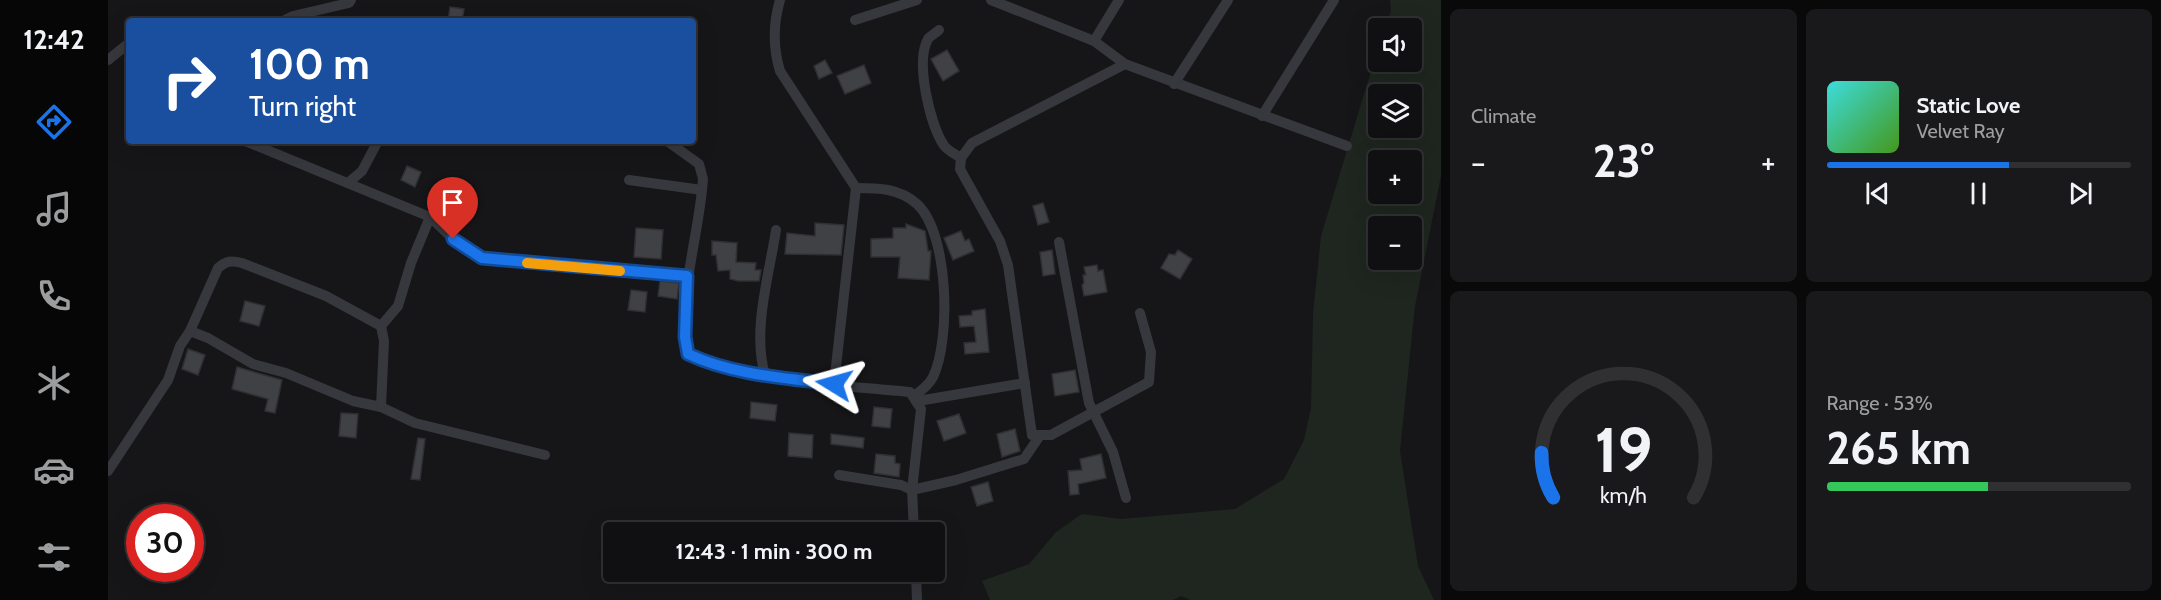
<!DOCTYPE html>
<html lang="en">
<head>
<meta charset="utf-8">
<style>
  body { margin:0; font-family:Cabin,sans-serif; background:#19191b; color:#f1f3f6; height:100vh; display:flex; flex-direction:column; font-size:22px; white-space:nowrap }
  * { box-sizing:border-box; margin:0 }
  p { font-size:20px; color:#9c9d9f }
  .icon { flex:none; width:33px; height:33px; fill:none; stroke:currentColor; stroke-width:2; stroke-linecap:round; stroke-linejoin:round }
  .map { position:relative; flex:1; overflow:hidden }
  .drawer { display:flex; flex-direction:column; gap:9px; padding:9px; background:#09090a; width:720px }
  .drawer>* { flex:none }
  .guide { position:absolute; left:18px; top:18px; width:570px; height:126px; border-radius:6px; box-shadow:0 6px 24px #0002,0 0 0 2px #303032; background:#1a4fa0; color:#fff; overflow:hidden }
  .tools { position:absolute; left:1260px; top:18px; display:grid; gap:12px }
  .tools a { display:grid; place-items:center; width:54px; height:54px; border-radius:6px; background:#101012; box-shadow:0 6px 24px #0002,0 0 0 2px #303032; font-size:30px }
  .speed { position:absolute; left:18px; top:504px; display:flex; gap:12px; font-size:30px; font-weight:700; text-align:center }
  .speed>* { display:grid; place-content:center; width:78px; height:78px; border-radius:50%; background:#101012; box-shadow:0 6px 24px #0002,0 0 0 2px #303032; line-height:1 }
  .speed .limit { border:9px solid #d22; background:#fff; color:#111 }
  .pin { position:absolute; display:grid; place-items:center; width:51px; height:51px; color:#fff; margin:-62px -26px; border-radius:50% 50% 50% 0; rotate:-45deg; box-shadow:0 0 6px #0007 }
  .pin .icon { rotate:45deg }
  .me { position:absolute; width:66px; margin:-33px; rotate:278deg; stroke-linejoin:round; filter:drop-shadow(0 0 4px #0008) }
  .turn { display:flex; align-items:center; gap:21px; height:126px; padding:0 24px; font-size:27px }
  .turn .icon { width:78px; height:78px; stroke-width:2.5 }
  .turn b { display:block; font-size:42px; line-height:51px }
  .big { font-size:45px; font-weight:700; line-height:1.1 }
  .drawer .tile { flex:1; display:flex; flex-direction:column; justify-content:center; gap:9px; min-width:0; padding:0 21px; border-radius:9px; background:#19191b }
  .drawer .dial { align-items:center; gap:0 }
  .dial svg { height:156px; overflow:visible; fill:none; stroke:#303032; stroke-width:7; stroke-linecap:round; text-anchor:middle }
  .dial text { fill:#f1f3f6; stroke:none }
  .song { display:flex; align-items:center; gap:18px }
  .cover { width:72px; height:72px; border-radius:9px; background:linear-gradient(135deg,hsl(180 70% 55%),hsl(100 70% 35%)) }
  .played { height:6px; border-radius:3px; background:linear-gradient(90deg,#1a73e8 60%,#303032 60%) }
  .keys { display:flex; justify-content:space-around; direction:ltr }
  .heat { display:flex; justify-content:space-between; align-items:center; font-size:33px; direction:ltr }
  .charge { height:9px; border-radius:4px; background:linear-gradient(90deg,#34c759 53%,#303032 0) }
  .drawer .tiles { flex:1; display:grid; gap:9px; grid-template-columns:repeat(2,1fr) }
  .trip { position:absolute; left:495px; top:522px; width:342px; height:60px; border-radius:6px; background:#101012; box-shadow:0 6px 24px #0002,0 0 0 2px #303032; font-weight:700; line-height:60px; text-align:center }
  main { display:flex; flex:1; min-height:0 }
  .tabs { display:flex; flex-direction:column; width:108px; justify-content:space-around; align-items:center; background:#060607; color:#9c9d9f }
  .tabs .icon { width:42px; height:42px }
  .tabs .active { color:#1a73e8 }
  .tabs b { font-size:27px; color:#f1f3f6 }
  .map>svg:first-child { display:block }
  .green { fill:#1e261f; fill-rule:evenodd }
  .building { fill:#404145; stroke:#303034; stroke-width:1.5 }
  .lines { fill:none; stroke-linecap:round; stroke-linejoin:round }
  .minor { stroke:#37383d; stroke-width:10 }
  .route-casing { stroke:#114b97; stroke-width:15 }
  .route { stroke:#1a73e8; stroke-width:10 }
  .slow { stroke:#f59e0b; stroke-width:10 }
</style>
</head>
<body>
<main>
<nav class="tabs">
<b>12:42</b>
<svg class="icon active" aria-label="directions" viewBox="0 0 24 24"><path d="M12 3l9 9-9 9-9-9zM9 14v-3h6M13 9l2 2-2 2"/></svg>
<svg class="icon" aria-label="music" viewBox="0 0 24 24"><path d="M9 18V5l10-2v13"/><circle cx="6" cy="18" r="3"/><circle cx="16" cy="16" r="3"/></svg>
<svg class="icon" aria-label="phone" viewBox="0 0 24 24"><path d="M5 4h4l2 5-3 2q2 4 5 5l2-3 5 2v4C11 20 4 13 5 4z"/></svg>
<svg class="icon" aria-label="climate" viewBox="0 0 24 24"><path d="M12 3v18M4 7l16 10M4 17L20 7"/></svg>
<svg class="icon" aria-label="car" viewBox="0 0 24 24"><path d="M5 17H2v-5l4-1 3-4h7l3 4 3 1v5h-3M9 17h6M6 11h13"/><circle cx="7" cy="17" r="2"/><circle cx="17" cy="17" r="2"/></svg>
<svg class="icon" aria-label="filters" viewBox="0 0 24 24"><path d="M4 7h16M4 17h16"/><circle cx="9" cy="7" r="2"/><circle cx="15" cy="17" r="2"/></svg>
</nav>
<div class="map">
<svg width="1333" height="600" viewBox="0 0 1333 600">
  <rect width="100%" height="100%" fill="#161618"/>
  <!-- green -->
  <path class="green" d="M1282 0H1333V176L1307 306 1292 451 1310 566 1326 600H1082L1073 596 1065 600H882L874 581 921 564 948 532 974 514 1013 519 1127 509 1176 479 1196 440 1203 408 1205 314 1213 236 1270 48V62H1304V28H1277L1283 11ZM1270 94H1304V128H1270ZM1270 160H1304V194H1270ZM1270 226H1304V260H1270Z"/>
  <!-- building -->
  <g class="building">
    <polygon points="342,7 356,9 354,21 340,21"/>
    <polygon points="839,50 851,71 835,81 823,59"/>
    <polygon points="717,60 724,73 711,79 706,66"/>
    <polygon points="756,65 763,83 737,94 729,76"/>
    <polygon points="299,166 313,172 307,187 293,180"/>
    <polygon points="935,203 941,222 930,225 925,206"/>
    <polygon points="707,223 736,225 733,255 677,254 679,233 707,236"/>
    <polygon points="798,224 817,231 820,251 823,251 821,280 790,278 792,257 763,257 763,239 785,238 785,228 798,228"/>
    <polygon points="528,228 555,230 553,259 526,257"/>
    <polygon points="853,231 857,241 861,239 866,251 845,260 836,238"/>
    <polygon points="604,241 629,243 628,262 648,263 647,270 653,270 651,281 630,281 622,279 622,270 610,271 608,255 604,255"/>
    <polygon points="944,250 947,274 935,276 932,252"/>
    <polygon points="1070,250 1084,259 1072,279 1053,268 1061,254 1067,255"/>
    <polygon points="989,265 990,271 995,270 999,292 976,296 974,285 976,283 975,275 978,275 976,267"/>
    <polygon points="552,281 571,283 569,299 550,296"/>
    <polygon points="523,290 539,292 537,312 520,310"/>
    <polygon points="137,301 157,306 151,326 132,321"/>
    <polygon points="877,309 881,352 857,354 856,343 868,342 866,326 852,327 851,316 864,315 864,311"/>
    <polygon points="80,349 97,355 90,375 74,369"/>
    <polygon points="129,367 174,380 167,413 157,411 160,399 124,389"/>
    <polygon points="967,370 971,392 947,396 944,374"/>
    <polygon points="643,402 669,405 667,421 642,418"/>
    <polygon points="766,407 784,409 782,428 764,426"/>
    <polygon points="233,413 250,414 248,438 231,436"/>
    <polygon points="851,414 858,433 836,441 829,421"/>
    <polygon points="907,429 912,451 894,457 889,434"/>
    <polygon points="681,433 705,435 704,458 680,456"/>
    <polygon points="723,434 756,438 755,448 723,444"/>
    <polygon points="310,438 317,439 312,480 303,479"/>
    <polygon points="768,454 787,456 787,463 792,464 791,477 766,473"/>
    <polygon points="993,454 998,478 970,484 971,494 962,495 960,471 974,470 972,459"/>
    <polygon points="880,482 885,501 869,506 863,487"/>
  </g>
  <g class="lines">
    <!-- minor -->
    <g class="minor">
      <path d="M672 0C665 24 665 48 672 71L748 188 726 384"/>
      <polyline points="883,0 986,41 1017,64 1239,146"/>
      <polyline points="747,20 809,0"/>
      <polyline points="175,21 185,16 241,3 243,0"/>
      <path d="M831 30C828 33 822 36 820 39 807 62 822 123 835 144 838 150 847 154 853 158"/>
      <polyline points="986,41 1011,0"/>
      <polyline points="0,60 21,43"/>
      <polyline points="1017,64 864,143 853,158 852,169 892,241 900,265 924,435 943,435 1041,382 1043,352 1032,313"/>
      <polyline points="1066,84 1120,0"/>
      <polyline points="1154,116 1226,0"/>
      <polyline points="137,141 322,217 345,239 374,258 579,276"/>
      <path d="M559 141 591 164 595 179C591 238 569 295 580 354 641 383 735 385 802 392L813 409 804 490 806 532"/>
      <polyline points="521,180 594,190"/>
      <polyline points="240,183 254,171 270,141"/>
      <path d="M748 188C770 188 791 188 809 204 841 233 843 340 825 377 821 385 813 391 806 396"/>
      <polyline points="951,242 981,403 1005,452 1018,498"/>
      <polyline points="82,331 100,338 145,364 178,373 245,401 273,407 307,423 437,455"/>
      <path d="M657 375C644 330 661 276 668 230"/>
      <polyline points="810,401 917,383"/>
      <polyline points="273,407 276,341 273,326 290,306 303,263 322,217"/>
      <path d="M0 471 60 380 72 346 82 331 110 268C118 261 123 260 134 263L218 296 273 326"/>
      <polyline points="731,475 793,485 804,490 848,480 916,459 931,437"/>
      <polyline points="808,572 809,600"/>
    </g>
  </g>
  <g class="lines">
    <!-- route casing -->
    <g class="route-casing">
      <path id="route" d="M345 239 374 258 579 276 577 337 580 354C625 375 677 378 726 384"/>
    </g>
    <!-- route -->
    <use href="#route" class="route"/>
    <!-- slow -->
    <polyline class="slow" points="419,263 512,271"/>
  </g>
</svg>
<div class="tools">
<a><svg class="icon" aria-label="sound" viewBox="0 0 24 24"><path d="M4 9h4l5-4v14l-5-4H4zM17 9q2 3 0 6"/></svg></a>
<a><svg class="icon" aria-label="layers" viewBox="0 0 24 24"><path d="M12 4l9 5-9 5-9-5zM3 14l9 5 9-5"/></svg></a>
<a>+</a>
<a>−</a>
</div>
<div class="speed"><div class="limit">30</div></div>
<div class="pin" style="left:345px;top:239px;background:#d93025"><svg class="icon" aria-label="arrive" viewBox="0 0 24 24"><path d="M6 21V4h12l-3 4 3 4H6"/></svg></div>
<svg class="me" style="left:726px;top:384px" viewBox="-20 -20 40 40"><path d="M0-17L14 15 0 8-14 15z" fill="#1a73e8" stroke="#fff" stroke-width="4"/></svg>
<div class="trip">12:43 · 1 min · 300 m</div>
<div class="guide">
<div class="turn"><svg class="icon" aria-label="right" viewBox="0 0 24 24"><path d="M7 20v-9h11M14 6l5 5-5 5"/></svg><div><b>100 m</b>Turn right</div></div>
</div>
</div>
<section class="drawer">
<div class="tiles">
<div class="tile"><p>Climate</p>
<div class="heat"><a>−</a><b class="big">23°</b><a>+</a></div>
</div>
<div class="tile">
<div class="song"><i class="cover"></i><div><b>Static Love</b><p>Velvet Ray</p></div></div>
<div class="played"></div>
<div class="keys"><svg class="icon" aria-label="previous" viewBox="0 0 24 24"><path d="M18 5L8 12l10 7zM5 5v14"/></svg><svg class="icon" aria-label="pause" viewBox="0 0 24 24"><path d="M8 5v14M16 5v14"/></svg><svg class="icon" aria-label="next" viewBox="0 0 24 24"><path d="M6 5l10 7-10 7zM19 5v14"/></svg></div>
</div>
<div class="tile dial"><svg viewBox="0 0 100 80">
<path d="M14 69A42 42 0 1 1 86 69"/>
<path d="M14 69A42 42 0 0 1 8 46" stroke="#1a73e8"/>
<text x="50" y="56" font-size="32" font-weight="700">19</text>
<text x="50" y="72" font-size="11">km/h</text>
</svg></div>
<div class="tile"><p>Range · 53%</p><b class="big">265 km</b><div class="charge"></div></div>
</div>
</section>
</main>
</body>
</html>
